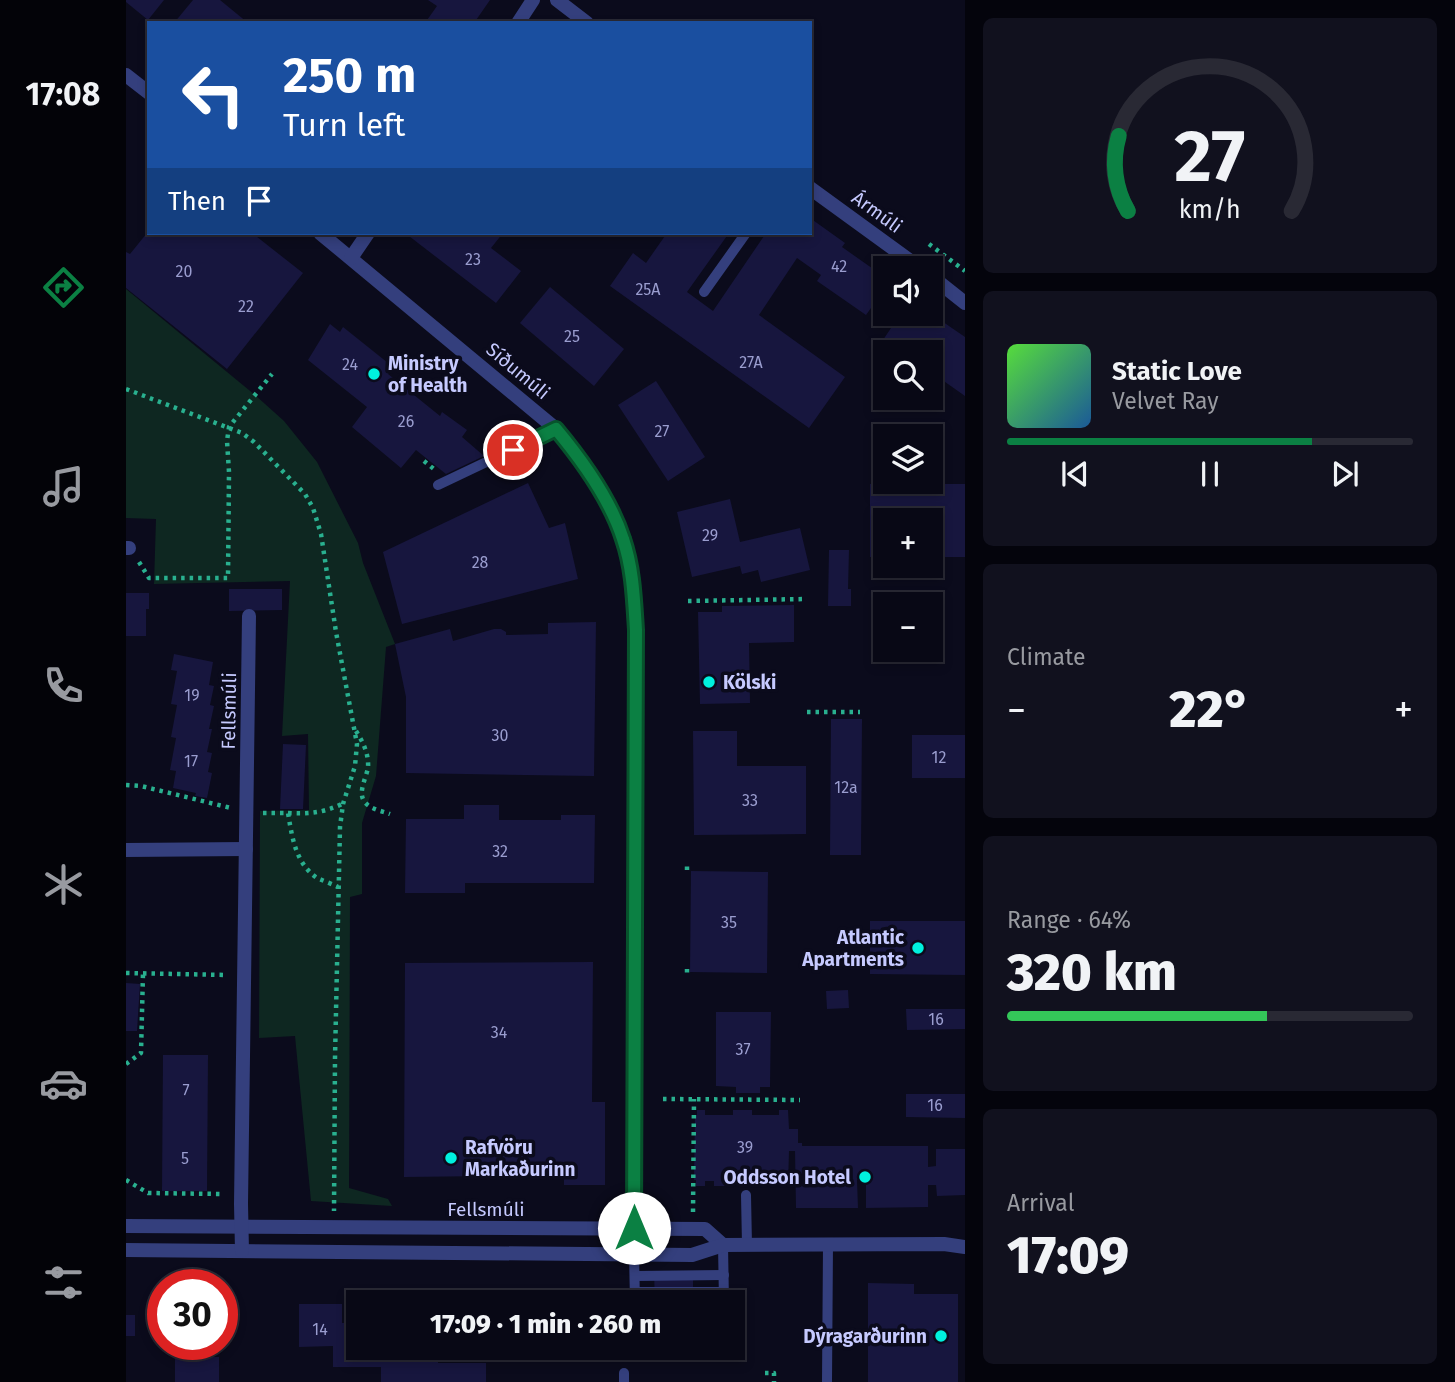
<!DOCTYPE html>
<html lang="en">
<head>
<meta charset="utf-8">
<style>
  body { margin:0; font-family:"Fira Sans",sans-serif; background:#11111e; color:#f1f3f6; height:100vh; display:flex; flex-direction:column; font-size:26px; white-space:nowrap }
  * { box-sizing:border-box; margin:0 }
  p { font-size:23px; color:#989aa0 }
  .icon { flex:none; width:38px; height:38px; fill:none; stroke:currentColor; stroke-width:2; stroke-linecap:round; stroke-linejoin:round }
  .map { position:relative; flex:1; overflow:hidden }
  .details { display:flex; flex-direction:column; gap:18px; padding:18px; background:#04040c; width:490px }
  .details>* { flex:none }
  .banner { position:absolute; left:21px; top:21px; width:665px; height:214px; border-radius:0px; box-shadow:0 4px 10px #0003,0 0 0 2px #292934; background:#1a4fa0; color:#fff; overflow:hidden }
  .controls { position:absolute; left:747px; top:256px; display:grid; gap:14px }
  .controls a { display:grid; place-items:center; width:70px; height:70px; border-radius:0px; background:#080815; box-shadow:0 4px 10px #0003,0 0 0 2px #292934; font-size:35px }
  .speed { position:absolute; left:21px; top:1269px; display:flex; gap:14px; font-size:35px; font-weight:700; text-align:center }
  .speed>* { display:grid; place-content:center; width:91px; height:91px; border-radius:50%; background:#080815; box-shadow:0 4px 10px #0003,0 0 0 2px #292934; line-height:1 }
  .speed .limit { border:10px solid #d22; background:#fff; color:#111 }
  .pin { position:absolute; display:grid; place-items:center; width:60px; height:60px; color:#fff; margin:-30px; border:4px solid #fff; border-radius:50%; box-shadow:0 2px 7px #0007 }
  .me { position:absolute; width:77px; margin:-38px; rotate:0deg; stroke-linejoin:round; filter:drop-shadow(0 0 5px #0008) }
  .turn { display:flex; align-items:center; gap:24px; height:147px; padding:0 21px; font-size:32px }
  .turn .icon { width:91px; height:91px; stroke-width:2.5 }
  .turn b { display:block; font-size:49px; line-height:60px }
  .then { display:flex; align-items:center; height:66px; padding:0 21px; background:#0003; gap:14px; font-size:26px }
  .big { font-size:52px; font-weight:800; line-height:1.1 }
  .details .widget { flex:1; display:flex; flex-direction:column; justify-content:center; gap:10px; min-width:0; padding:0 24px; border-radius:10px; background:#11111e }
  .details .dial { align-items:center; gap:0 }
  .dial svg { height:182px; overflow:visible; fill:none; stroke:#292934; stroke-width:7; stroke-linecap:round; text-anchor:middle }
  .dial text { fill:#f1f3f6; stroke:none }
  .song { display:flex; align-items:center; gap:21px }
  .cover { width:84px; height:84px; border-radius:10px; background:linear-gradient(135deg,hsl(110 70% 55%),hsl(210 70% 35%)) }
  .played { height:7px; border-radius:4px; background:linear-gradient(90deg,#0b8043 75%,#292934 75%) }
  .keys { display:flex; justify-content:space-around; direction:ltr }
  .heat { display:flex; justify-content:space-between; align-items:center; font-size:38px; direction:ltr }
  .charge { height:10px; border-radius:5px; background:linear-gradient(90deg,#34c759 64%,#292934 0) }
  .trip { position:absolute; left:220px; top:1290px; width:399px; height:70px; border-radius:0px; background:#080815; box-shadow:0 4px 10px #0003,0 0 0 2px #292934; font-weight:800; line-height:70px; text-align:center }
  main { display:flex; flex:1; min-height:0 }
  .tabs { display:flex; flex-direction:column; width:126px; justify-content:space-around; align-items:center; background:#030308; color:#989aa0 }
  .tabs .icon { width:49px; height:49px }
  .tabs .current { color:#0b8043 }
  .tabs b { font-size:32px; color:#f1f3f6 }
  .map>svg:first-child { display:block }
  .green { fill:#0e2721 }
  .building { fill:#17163e }
  .lines { fill:none; stroke-linecap:round; stroke-linejoin:round }
  .path { stroke:#29b08f; stroke-width:4.5; stroke-dasharray:3.5 5; stroke-linecap:butt }
  .service { stroke:#343f7d; stroke-width:10 }
  .minor { stroke:#343f7d; stroke-width:14 }
  .route-casing { stroke:#07532c; stroke-width:18 }
  .route { stroke:#0b8043; stroke-width:12 }
  .poi-dot { fill:#00f1de; stroke:#0b0b1c; stroke-width:2.5 }
  .labels { text-anchor:middle; dominant-baseline:central; stroke-width:7; stroke-linejoin:round; paint-order:stroke }
  .number-label { font-size:16px; fill:#9a9dcf }
  .street-label { font-size:19px; fill:#c6caff; stroke:#0b0b1c }
  .poi-label { font-size:19px; font-weight:bold; fill:#c6caff; stroke:#0b0b1c; text-anchor:start }
</style>
</head>
<body>
<main>
<nav class="tabs">
<b>17:08</b>
<svg class="icon current" aria-label="directions" viewBox="0 0 24 24"><path d="M12 3l9 9-9 9-9-9zM9 14v-3h6M13 9l2 2-2 2"/></svg>
<svg class="icon" aria-label="music" viewBox="0 0 24 24"><path d="M9 18V5l10-2v13"/><circle cx="6" cy="18" r="3"/><circle cx="16" cy="16" r="3"/></svg>
<svg class="icon" aria-label="phone" viewBox="0 0 24 24"><path d="M5 4h4l2 5-3 2q2 4 5 5l2-3 5 2v4C11 20 4 13 5 4z"/></svg>
<svg class="icon" aria-label="climate" viewBox="0 0 24 24"><path d="M12 3v18M4 7l16 10M4 17L20 7"/></svg>
<svg class="icon" aria-label="car" viewBox="0 0 24 24"><path d="M5 17H2v-5l4-1 3-4h7l3 4 3 1v5h-3M9 17h6M6 11h13"/><circle cx="7" cy="17" r="2"/><circle cx="17" cy="17" r="2"/></svg>
<svg class="icon" aria-label="filters" viewBox="0 0 24 24"><path d="M4 7h16M4 17h16"/><circle cx="9" cy="7" r="2"/><circle cx="15" cy="17" r="2"/></svg>
</nav>
<div class="map">
<svg width="839" height="1382" viewBox="0 0 839 1382">
  <rect width="100%" height="100%" fill="#0b0b1c"/>
  <!-- green -->
  <polygon class="green" points="0,289 129,395 158,421 191,462 232,543 237,563 269,644 260,647 250,776 236,823 236,894 224,897 223,1188 262,1199 266,1206 185,1201 169,1036 133,1038 134,811 183,810 182,734 156,736 164,581 28,584 30,519 0,518"/>
  <!-- building -->
  <g class="building">
    <polygon points="0,0 38,0 22,20 0,2"/>
    <polygon points="67,0 94,0 122,23 48,23"/>
    <polygon points="302,0 364,0 348,23 299,23 311,6"/>
    <polygon points="684,218 719,243 716,247 760,278 760,287 740,315 691,281 695,275 671,258 633,315 719,377 683,428 484,286 507,253 520,263 541,233 603,233 561,292 587,311 640,233 684,233"/>
    <polygon points="21,233 126,233 177,273 101,369 0,288 0,252 4,254"/>
    <polygon points="279,233 377,233 365,248 395,271 370,303"/>
    <polygon points="424,287 498,349 468,386 394,323"/>
    <polygon points="775,313 804,313 839,337 839,396 805,372 805,352 775,352 757,340"/>
    <polygon points="204,324 214,332 217,327 267,367 262,374 314,416 316,412 341,430 336,437 358,456 320,474 290,450 275,468 226,427 241,407 182,360"/>
    <polygon points="530,381 579,457 542,481 492,405"/>
    <polygon points="402,483 423,528 439,523 452,579 276,624 257,552"/>
    <polygon points="744,484 839,484 839,557 805,557 805,520 760,520 760,557 744,557"/>
    <polygon points="604,499 614,542 674,528 684,570 635,582 632,570 616,574 614,566 566,577 551,512"/>
    <polygon points="703,550 723,550 722,589 725,589 725,606 702,606"/>
    <polygon points="103,589 156,589 156,610 103,611"/>
    <polygon points="0,593 23,593 23,609 20,609 20,636 0,636"/>
    <polygon points="668,605 668,642 623,643 624,703 574,704 572,612 596,612 596,606"/>
    <polygon points="470,622 468,776 280,773 280,697 269,644 324,629 327,641 368,629 375,629 380,632 380,635 422,634 422,623"/>
    <polygon points="48,654 87,662 83,685 88,686 84,705 88,706 83,729 86,729 81,752 86,753 82,772 86,773 81,798 69,796 70,793 47,788 50,771 44,770 50,738 45,737 51,705 45,704 51,671 45,670"/>
    <polygon points="705,719 736,719 735,855 704,855"/>
    <polygon points="567,731 611,731 611,766 680,766 680,834 568,835"/>
    <rect x="786" y="735" width="53" height="43"/>
    <polygon points="157,744 180,745 177,809 154,809"/>
    <polygon points="338,805 373,805 373,820 435,820 435,815 469,815 468,883 339,883 339,893 279,893 280,819 338,819"/>
    <polygon points="565,871 642,872 641,973 564,972"/>
    <polygon points="744,921 839,921 839,975 744,974"/>
    <polygon points="467,962 466,1102 479,1102 479,1185 438,1185 438,1175 278,1177 279,963"/>
    <polygon points="0,983 14,984 11,1031 0,1031"/>
    <polygon points="722,990 723,1008 701,1009 700,991"/>
    <polygon points="780,1009 839,1009 839,1029 781,1030"/>
    <polygon points="590,1012 645,1012 644,1087 634,1087 634,1093 610,1093 610,1087 590,1086"/>
    <polygon points="37,1055 82,1055 81,1191 36,1191"/>
    <polygon points="780,1094 839,1094 839,1118 780,1117"/>
    <polygon points="571,1110 579,1110 579,1115 607,1115 607,1110 626,1110 626,1115 653,1115 653,1110 662,1110 663,1129 672,1129 672,1143 676,1143 676,1146 802,1146 802,1167 810,1166 810,1149 839,1149 839,1195 811,1196 810,1185 802,1185 802,1207 740,1208 740,1181 731,1180 732,1208 670,1208 669,1151 663,1151 662,1186 653,1186 653,1181 644,1181 644,1186 626,1185 626,1181 607,1181 606,1186 588,1186 588,1181 579,1181 579,1186 570,1186 570,1180 568,1180 569,1115 571,1115"/>
    <polygon points="528,1272 567,1272 567,1301 529,1302"/>
    <polygon points="742,1283 788,1284 788,1294 832,1294 832,1382 742,1382"/>
    <polygon points="173,1304 216,1304 216,1323 233,1323 233,1348 312,1348 312,1363 360,1363 360,1382 255,1382 255,1367 207,1367 207,1346 173,1347"/>
    <rect x="0" y="1315" width="9" height="21"/>
    <polygon points="532,1348 564,1348 564,1361 532,1362"/>
    <polygon points="49,1356 93,1357 93,1382 49,1382"/>
  </g>
  <g class="lines">
    <!-- path -->
    <g class="path">
      <polyline points="803,244 839,271"/>
      <polyline points="0,389 116,433 128,442 179,494 187,508 195,534 210,632 231,744 229,766 217,804 214,827 209,1058 208,1211"/>
      <polyline points="298,461 309,470"/>
      <polyline points="13,562 23,578 102,578 103,472 101,441 103,427 146,374"/>
      <polyline points="562,601 681,599"/>
      <polyline points="681,712 734,712"/>
      <path d="M230 731C237 742 243 754 242 768 240 778 232 792 238 801 243 809 256 811 264 814"/>
      <polyline points="0,785 15,786 105,808"/>
      <path d="M137 813H162C166 836 169 863 191 878 198 881 206 884 212 887"/>
      <path d="M162 813C182 814 197 813 216 804"/>
      <polyline points="561,870 561,866"/>
      <polyline points="561,969 561,973"/>
      <polyline points="0,973 101,975"/>
      <polyline points="0,1064 15,1053 17,973"/>
      <polyline points="537,1099 674,1100"/>
      <polyline points="0,1180 22,1193 95,1194"/>
      <polyline points="567,1212 568,1099"/>
      <polyline points="639,1373 648,1373 648,1382"/>
    </g>
    <!-- service -->
    <g class="service">
      <polyline points="578,292 620,233"/>
      <polyline points="312,485 430,429"/>
      <polyline points="620,1195 621,1245"/>
      <polyline points="597,1245 598,1302"/>
      <polyline points="508,1254 509,1302"/>
      <polyline points="509,1276 598,1275"/>
      <polyline points="509,1292 598,1292"/>
      <polyline points="498,1373 498,1382"/>
      <polyline points="701,1382 702,1245"/>
    </g>
    <!-- minor -->
    <g class="minor">
      <polyline points="431,0 461,23"/>
      <polyline points="392,23 407,0"/>
      <polyline points="0,75 23,93"/>
      <polyline points="684,188 794,268"/>
      <path d="M194 233 430 429C455 459 485 502 497 539 507 568 508 600 510 630L508 1254"/>
      <polyline points="225,258 242,233"/>
      <polyline points="805,276 839,303"/>
      <polyline points="0,548 3,548"/>
      <polyline points="0,850 120,849"/>
      <polyline points="0,1226 579,1229 597,1245"/>
      <polyline points="0,1250 566,1255 597,1245 818,1244 839,1247"/>
      <polyline points="116,1251 115,1204 123,616"/>
    </g>
  </g>
  <g class="lines">
    <!-- route casing -->
    <g class="route-casing">
      <path id="route" d="M387 450 430 429C455 459 485 501 497 539 507 568 508 599 510 630L508 1228"/>
    </g>
    <!-- route -->
    <use href="#route" class="route"/>
  </g>
  <!-- markers -->
  <g class="poi-dot">
    <circle cx="248" cy="374" r="7"/>
    <circle cx="583" cy="682" r="7"/>
    <circle cx="792" cy="948" r="7"/>
    <circle cx="325" cy="1158" r="7"/>
    <circle cx="739" cy="1177" r="7"/>
    <circle cx="815" cy="1336" r="7"/>
  </g>
  <g class="labels">
    <!-- number labels -->
    <g class="number-label">
      <text x="347" y="259">23</text>
      <text x="713" y="266">42</text>
      <text x="58" y="271">20</text>
      <text x="522" y="289">25A</text>
      <text x="120" y="306">22</text>
      <text x="446" y="336">25</text>
      <text x="625" y="362">27A</text>
      <text x="224" y="364">24</text>
      <text x="280" y="421">26</text>
      <text x="536" y="431">27</text>
      <text x="584" y="535">29</text>
      <text x="354" y="562">28</text>
      <text x="66" y="695">19</text>
      <text x="374" y="735">30</text>
      <text x="813" y="757">12</text>
      <text x="65" y="761">17</text>
      <text x="720" y="787">12a</text>
      <text x="624" y="800">33</text>
      <text x="374" y="851">32</text>
      <text x="603" y="922">35</text>
      <text x="810" y="1019">16</text>
      <text x="373" y="1032">34</text>
      <text x="617" y="1049">37</text>
      <text x="60" y="1090">7</text>
      <text x="809" y="1105">16</text>
      <text x="619" y="1147">39</text>
      <text x="59" y="1158">5</text>
      <text x="194" y="1329">14</text>
    </g>
    <!-- street labels -->
    <g class="street-label">
      <text transform="translate(751 212) rotate(36)">Ármúli</text>
      <text transform="translate(392 371) rotate(40)">Síðumúli</text>
      <text transform="translate(103 711) rotate(-89)">Fellsmúli</text>
      <text x="360" y="1209">Fellsmúli</text>
    </g>
    <!-- poi labels -->
    <g class="poi-label">
      <text x="262" y="363">Ministry<tspan x="262" dy="22">of Health</tspan></text>
      <text x="597" y="682">Kölski</text>
      <text x="778" y="937" text-anchor="end">Atlantic<tspan x="778" dy="22">Apartments</tspan></text>
      <text x="339" y="1147">Rafvöru<tspan x="339" dy="22">Markaðurinn</tspan></text>
      <text x="725" y="1177" text-anchor="end">Oddsson Hotel</text>
      <text x="801" y="1336" text-anchor="end">Dýragarðurinn</text>
    </g>
  </g>
</svg>
<div class="controls">
<a><svg class="icon" aria-label="sound" viewBox="0 0 24 24"><path d="M4 9h4l5-4v14l-5-4H4zM17 9q2 3 0 6"/></svg></a>
<a><svg class="icon" aria-label="search" viewBox="0 0 24 24"><circle cx="10" cy="10" r="6"/><path d="M15 15l6 6"/></svg></a>
<a><svg class="icon" aria-label="layers" viewBox="0 0 24 24"><path d="M12 4l9 5-9 5-9-5zM3 14l9 5 9-5"/></svg></a>
<a>+</a>
<a>−</a>
</div>
<div class="speed"><div class="limit">30</div></div>
<div class="pin" style="left:387px;top:450px;background:#d93025"><svg class="icon" aria-label="arrive" viewBox="0 0 24 24"><path d="M6 21V4h12l-3 4 3 4H6"/></svg></div>
<svg class="me" style="left:508px;top:1228px" viewBox="-20 -20 40 40"><circle r="19" fill="#fff"/><path d="M0-13L10 11 0 6-10 11z" fill="#0b8043"/></svg>
<div class="trip">17:09 · 1 min · 260 m</div>
<div class="banner">
<div class="turn"><svg class="icon" aria-label="left" viewBox="0 0 24 24"><path d="M17 20v-9H6M10 6l-5 5 5 5"/></svg><div><b>250 m</b>Turn left</div></div>
<div class="then">Then<svg class="icon" aria-label="arrive" viewBox="0 0 24 24"><path d="M6 21V4h12l-3 4 3 4H6"/></svg></div>
</div>
</div>
<section class="details">
<div class="widget dial"><svg viewBox="0 0 100 80">
<path d="M14 69A42 42 0 1 1 86 69"/>
<path d="M14 69A42 42 0 0 1 10 36" stroke="#0b8043"/>
<text x="50" y="56" font-size="32" font-weight="700">27</text>
<text x="50" y="72" font-size="11">km/h</text>
</svg></div>
<div class="widget">
<div class="song"><i class="cover"></i><div><b>Static Love</b><p>Velvet Ray</p></div></div>
<div class="played"></div>
<div class="keys"><svg class="icon" aria-label="previous" viewBox="0 0 24 24"><path d="M18 5L8 12l10 7zM5 5v14"/></svg><svg class="icon" aria-label="pause" viewBox="0 0 24 24"><path d="M8 5v14M16 5v14"/></svg><svg class="icon" aria-label="next" viewBox="0 0 24 24"><path d="M6 5l10 7-10 7zM19 5v14"/></svg></div>
</div>
<div class="widget"><p>Climate</p>
<div class="heat"><a>−</a><b class="big">22°</b><a>+</a></div>
</div>
<div class="widget"><p>Range · 64%</p><b class="big">320 km</b><div class="charge"></div></div>
<div class="widget"><p>Arrival</p><b class="big">17:09</b></div>
</section>
</main>
</body>
</html>
